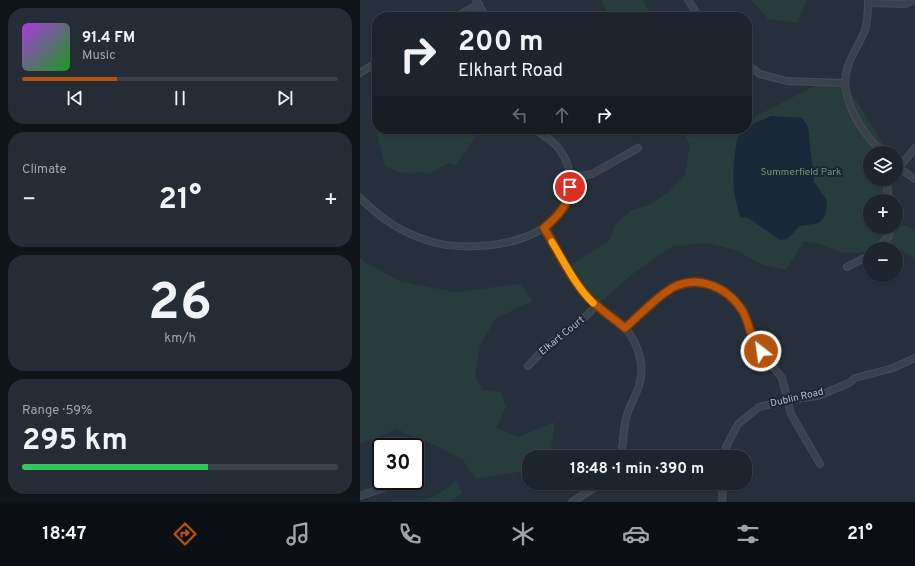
<!DOCTYPE html>
<html lang="en">
<head>
<meta charset="utf-8">
<style>
  body { margin:0; font-family:Overpass,sans-serif; background:#252c35; color:#f1f3f6; height:100vh; display:flex; flex-direction:column; font-size:15px; white-space:nowrap }
  * { box-sizing:border-box; margin:0 }
  p { font-size:13px; color:#a0a4aa }
  .icon { flex:none; width:22px; height:22px; fill:none; stroke:currentColor; stroke-width:2; stroke-linecap:round; stroke-linejoin:round }
  .map { position:relative; flex:1; overflow:hidden }
  .drawer { display:flex; flex-direction:column; gap:8px; padding:8px; background:#0f1419; width:360px }
  .drawer>* { flex:none }
  .banner { position:absolute; left:12px; top:12px; width:380px; height:122px; border-radius:16px; box-shadow:0 1px 3px #0004,0 0 0 1px #3a4149; background:#1c242d; color:#f1f3f6; overflow:hidden }
  .controls { position:absolute; left:503px; top:146px; display:grid; gap:8px }
  .controls a { display:grid; place-items:center; width:40px; height:40px; border-radius:50%; background:#1c242d; box-shadow:0 1px 3px #0004,0 0 0 1px #3a4149; font-size:20px }
  .speed { position:absolute; left:12px; top:438px; display:flex; gap:8px; font-size:20px; font-weight:700; text-align:center }
  .speed>* { display:grid; place-content:center; width:52px; height:52px; border-radius:50%; background:#1c242d; box-shadow:0 1px 3px #0004,0 0 0 1px #3a4149; line-height:1 }
  .speed .limit { border:2px solid #111; border-radius:6px; background:#fff; color:#111 }
  .pin { position:absolute; display:grid; place-items:center; width:34px; height:34px; color:#fff; margin:-17px; border:2px solid #fff; border-radius:50%; box-shadow:0 1px 4px #0007 }
  .me { position:absolute; width:44px; margin:-22px; rotate:330deg; stroke-linejoin:round; filter:drop-shadow(0 0 3px #0008) }
  .turn { display:flex; align-items:center; gap:14px; height:84px; padding:0 20px; font-size:18px }
  .turn .icon { width:52px; height:52px; stroke-width:2.5 }
  .turn b { display:block; font-size:28px; line-height:34px }
  .lanes { display:flex; align-items:center; height:38px; padding:0 20px; background:#0003; justify-content:center; gap:20px; direction:ltr }
  .lanes .off { opacity:.35 }
  .big { font-size:30px; font-weight:700; line-height:1.1 }
  .drawer .card { flex:1; display:flex; flex-direction:column; justify-content:center; gap:6px; min-width:0; padding:0 14px; border-radius:16px; background:#252c35 }
  .drawer .dial { align-items:center; gap:0 }
  .dial b { font-size:52px; line-height:1 }
  .song { display:flex; align-items:center; gap:12px }
  .cover { width:48px; height:48px; border-radius:6px; background:linear-gradient(135deg,hsl(280 70% 55%),hsl(120 70% 35%)) }
  .played { height:4px; border-radius:2px; background:linear-gradient(90deg,#b45309 30%,#3a4149 30%) }
  .keys { display:flex; justify-content:space-around; direction:ltr }
  .heat { display:flex; justify-content:space-between; align-items:center; font-size:22px; direction:ltr }
  .charge { height:6px; border-radius:3px; background:linear-gradient(90deg,#34c759 59%,#3a4149 0) }
  .trip { position:absolute; left:162px; top:450px; width:230px; height:40px; border-radius:16px; background:#1c242d; box-shadow:0 1px 3px #0004,0 0 0 1px #3a4149; font-weight:700; line-height:40px; text-align:center }
  .menu { display:flex; height:64px; justify-content:space-around; align-items:center; background:#0b0e12; color:#a0a4aa }
  .menu .icon { width:28px; height:28px }
  .menu .current { color:#b45309 }
  .menu b { font-size:18px; color:#f1f3f6 }
  main { display:flex; flex:1; min-height:0 }
  .map>svg:first-child { display:block }
  .green { fill:#263c3d }
  .water { fill:#182839 }
  .lines { fill:none; stroke-linecap:round; stroke-linejoin:round }
  .street-casing { stroke:#414b55; stroke-width:8 }
  .street { stroke:#38424c; stroke-width:5.5 }
  .route-casing { stroke:#753606; stroke-width:10 }
  .route { stroke:#b45309; stroke-width:7 }
  .slow { stroke:#f59e0b; stroke-width:7 }
  .labels { text-anchor:middle; dominant-baseline:central; stroke-width:4; stroke-linejoin:round; paint-order:stroke }
  .park-label { font-size:10px; fill:#6c9773; stroke:#1d2731 }
  .street-label { font-size:10px; fill:#b4bdc7; stroke:#1d2731 }
</style>
</head>
<body>
<main>
<section class="drawer">
<div class="card">
<div class="song"><i class="cover"></i><div><b>91.4 FM</b><p>Music</p></div></div>
<div class="played"></div>
<div class="keys"><svg class="icon" aria-label="previous" viewBox="0 0 24 24"><path d="M18 5L8 12l10 7zM5 5v14"/></svg><svg class="icon" aria-label="pause" viewBox="0 0 24 24"><path d="M8 5v14M16 5v14"/></svg><svg class="icon" aria-label="next" viewBox="0 0 24 24"><path d="M6 5l10 7-10 7zM19 5v14"/></svg></div>
</div>
<div class="card"><p>Climate</p>
<div class="heat"><a>−</a><b class="big">21°</b><a>+</a></div>
</div>
<div class="card dial"><b>26</b><p>km/h</p></div>
<div class="card"><p>Range · 59%</p><b class="big">295 km</b><div class="charge"></div></div>
</section>
<div class="map">
<svg width="555" height="502" viewBox="0 0 555 502">
  <rect width="100%" height="100%" fill="#25303c"/>
  <!-- green -->
  <g class="green">
    <polygon points="241,0 283,0 291,17 249,17"/>
    <polygon points="391,0 447,0 437,23 408,19"/>
    <polygon points="462,82 485,83 529,153 510,153 510,179 530,179 530,201 510,201 510,227 536,227 536,223 555,229 555,259 525,240 516,249 510,249 510,252 483,253 460,244 444,241 426,270 403,265 375,250 346,243 313,246 275,272 236,306 207,267 249,241 256,223 272,210 289,205 308,192 325,175 330,145 322,129 360,129 364,134 373,129 387,129 387,121"/>
    <polygon points="17,126 17,129 111,129 118,133 96,165 88,163 69,174 57,172 52,174 38,172 25,166 16,129"/>
    <polygon points="0,257 3,261 39,281 95,292 161,284 173,301 136,318 120,345 115,376 123,390 141,392 146,407 136,428 158,437 195,422 191,449 180,457 169,457 169,465 159,472 116,479 103,460 77,446 36,429 0,444"/>
    <path d="M96 480 102 492 96 498 90 502H26C37 499 49 501 60 500 74 499 86 489 96 480Z"/>
  </g>
  <!-- water -->
  <path class="water" d="M411 116 442 118 448 127 454 182 466 199 467 206 465 216 459 223 440 226 427 239 420 240 390 219 385 217 381 218C370 190 373 167 377 138L395 123Z"/>
  <g class="lines">
    <!-- street casing -->
    <g class="street-casing">
      <g id="street">
        <polyline points="116,0 126,17"/>
        <polyline points="328,0 339,17"/>
        <path d="M508 0C508 9 508 21 505 30 500 43 492 54 488 66 477 97 502 133 523 153"/>
        <polyline points="508,3 545,4 555,0"/>
        <polyline points="96,17 119,4"/>
        <polyline points="387,65 400,74 427,81 485,83"/>
        <polyline points="0,73 17,62"/>
        <polyline points="536,166 555,179"/>
        <polyline points="536,171 555,148"/>
        <polyline points="211,177 232,174 278,148"/>
        <path d="M530 179C525 185 528 194 530 201"/>
        <path d="M0 198C22 219 40 232 69 241 112 255 206 244 210 187 211 173 208 161 200 150 194 141 182 135 174 129"/>
        <path d="M185 228C196 249 208 275 224 294 236 308 255 315 266 329 279 345 285 366 279 386 275 397 269 407 266 418 263 431 264 444 260 457"/>
        <polyline points="517,249 528,237 531,227"/>
        <polyline points="487,267 510,255"/>
        <polyline points="265,328 302,296 313,288 326,284 339,282 354,285 366,292 376,301 383,312 394,344 422,378 431,414 460,464"/>
        <polyline points="168,366 187,346 220,322 236,306"/>
        <polyline points="365,457 366,447 378,424 399,407 428,400 458,396 489,383 495,378 533,368 555,358"/>
        <polyline points="0,496 39,483"/>
        <polyline points="212,502 242,483"/>
        <polyline points="362,502 363,483"/>
      </g>
    </g>
    <!-- street -->
    <use href="#street" class="street"/>
  </g>
  <g class="lines">
    <!-- route casing -->
    <g class="route-casing">
      <path id="route" d="M210 187C209 205 198 216 184 228 196 247 210 278 225 294 236 307 252 317 265 328 280 315 295 298 312 288 338 274 367 287 382 310 390 323 389 338 401 351"/>
    </g>
    <!-- route -->
    <use href="#route" class="route"/>
    <!-- slow -->
    <path class="slow" d="M192 242C205 263 215 285 233 303"/>
  </g>
  <g class="labels">
    <!-- park labels -->
    <g class="park-label">
      <text x="441" y="172">Summerfield Park</text>
    </g>
    <!-- street labels -->
    <g class="street-label">
      <text transform="translate(202 336) rotate(-39)">Elkart Court</text>
      <text transform="translate(437 398) rotate(-13)">Dublin Road</text>
    </g>
  </g>
</svg>
<div class="controls">
<a><svg class="icon" aria-label="layers" viewBox="0 0 24 24"><path d="M12 4l9 5-9 5-9-5zM3 14l9 5 9-5"/></svg></a>
<a>+</a>
<a>−</a>
</div>
<div class="speed"><div class="limit">30</div></div>
<div class="pin" style="left:210px;top:187px;background:#d93025"><svg class="icon" aria-label="arrive" viewBox="0 0 24 24"><path d="M6 21V4h12l-3 4 3 4H6"/></svg></div>
<svg class="me" style="left:401px;top:351px" viewBox="-20 -20 40 40"><circle r="17" fill="#b45309" stroke="#fff" stroke-width="3"/><path d="M0-11L8 9 0 5-8 9z" fill="#fff"/></svg>
<div class="trip">18:48 · 1 min · 390 m</div>
<div class="banner">
<div class="turn"><svg class="icon" aria-label="right" viewBox="0 0 24 24"><path d="M7 20v-9h11M14 6l5 5-5 5"/></svg><div><b>200 m</b>Elkhart Road</div></div>
<div class="lanes"><svg class="icon off" aria-label="left" viewBox="0 0 24 24"><path d="M17 20v-9H6M10 6l-5 5 5 5"/></svg><svg class="icon off" aria-label="ahead" viewBox="0 0 24 24"><path d="M12 20V5M6 11l6-6 6 6"/></svg><svg class="icon" aria-label="right" viewBox="0 0 24 24"><path d="M7 20v-9h11M14 6l5 5-5 5"/></svg></div>
</div>
</div>
</main>
<nav class="menu">
<b>18:47</b>
<svg class="icon current" aria-label="directions" viewBox="0 0 24 24"><path d="M12 3l9 9-9 9-9-9zM9 14v-3h6M13 9l2 2-2 2"/></svg>
<svg class="icon" aria-label="music" viewBox="0 0 24 24"><path d="M9 18V5l10-2v13"/><circle cx="6" cy="18" r="3"/><circle cx="16" cy="16" r="3"/></svg>
<svg class="icon" aria-label="phone" viewBox="0 0 24 24"><path d="M5 4h4l2 5-3 2q2 4 5 5l2-3 5 2v4C11 20 4 13 5 4z"/></svg>
<svg class="icon" aria-label="climate" viewBox="0 0 24 24"><path d="M12 3v18M4 7l16 10M4 17L20 7"/></svg>
<svg class="icon" aria-label="car" viewBox="0 0 24 24"><path d="M5 17H2v-5l4-1 3-4h7l3 4 3 1v5h-3M9 17h6M6 11h13"/><circle cx="7" cy="17" r="2"/><circle cx="17" cy="17" r="2"/></svg>
<svg class="icon" aria-label="filters" viewBox="0 0 24 24"><path d="M4 7h16M4 17h16"/><circle cx="9" cy="7" r="2"/><circle cx="15" cy="17" r="2"/></svg>
<b>21°</b>
</nav>
</body>
</html>
